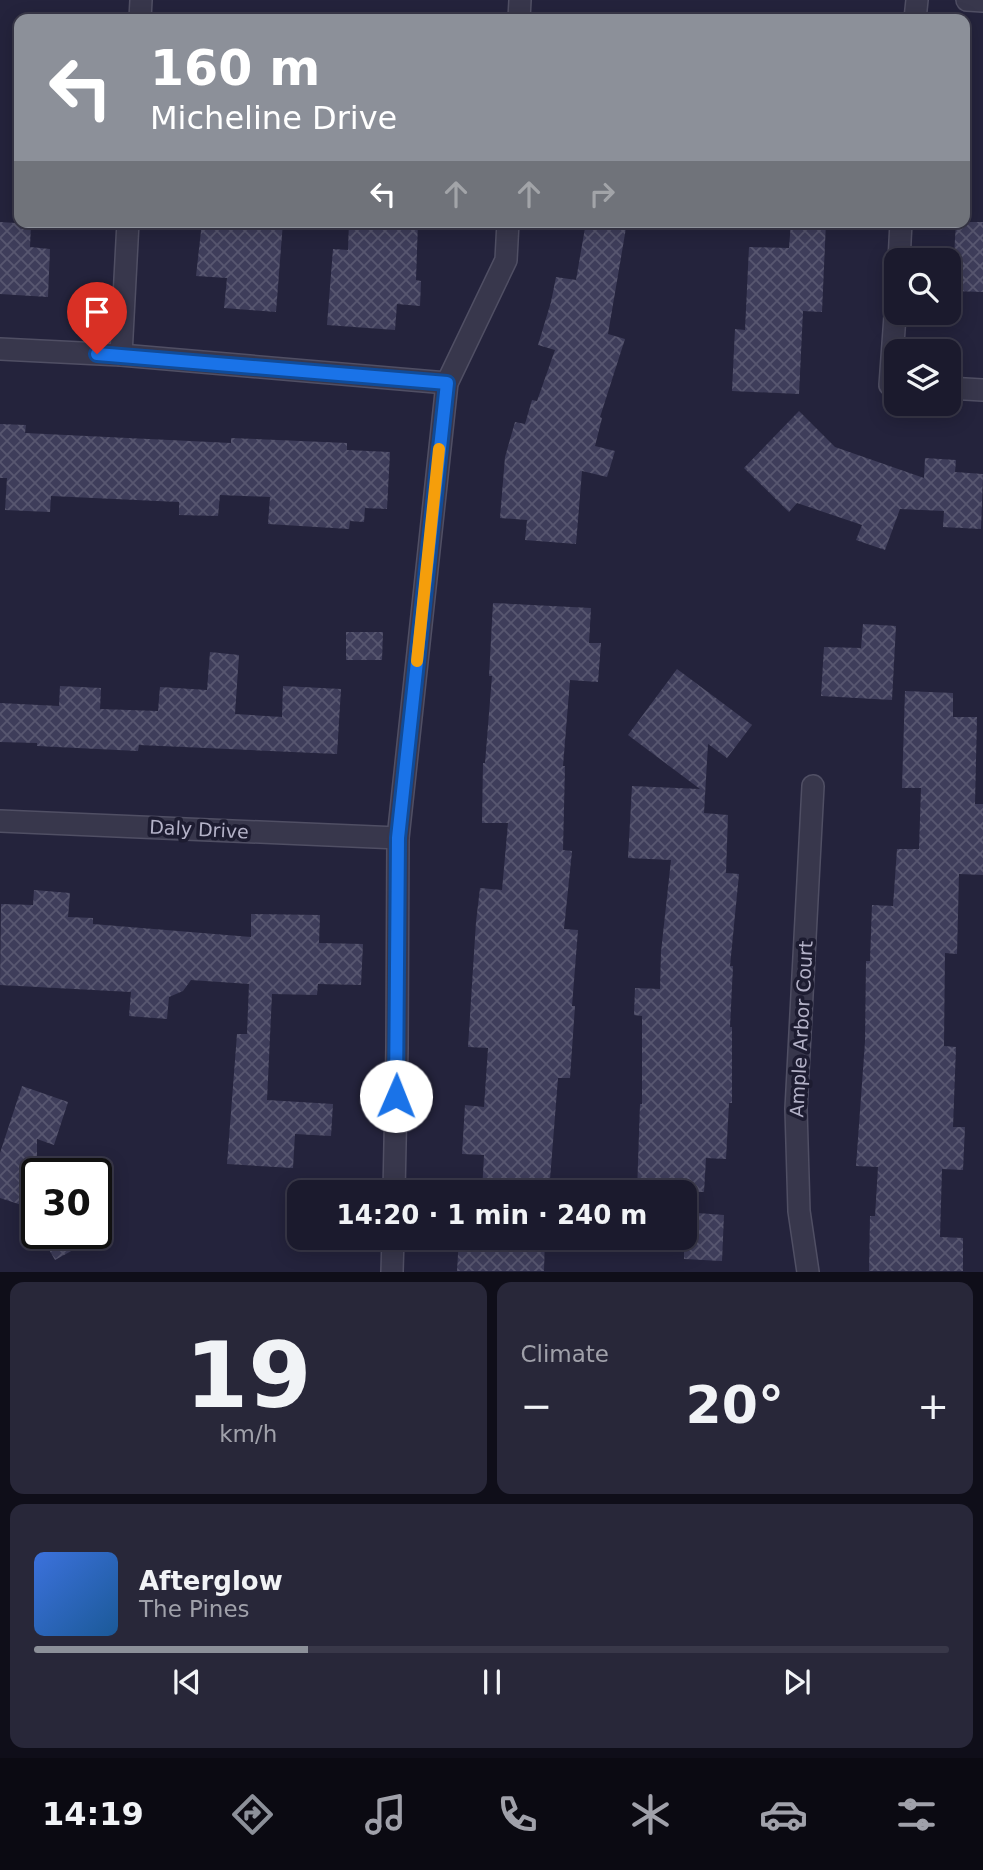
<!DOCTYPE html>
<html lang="en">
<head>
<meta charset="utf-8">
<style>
  body { margin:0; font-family:"DejaVu Sans",sans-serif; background:#282739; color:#f1f3f6; height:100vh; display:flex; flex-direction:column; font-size:26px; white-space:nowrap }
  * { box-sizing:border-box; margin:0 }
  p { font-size:23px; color:#a0a1aa }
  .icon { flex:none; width:38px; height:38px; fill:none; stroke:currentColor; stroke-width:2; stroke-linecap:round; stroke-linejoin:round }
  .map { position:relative; height:1272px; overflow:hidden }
  .side { display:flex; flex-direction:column; gap:10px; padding:10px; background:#0f0e19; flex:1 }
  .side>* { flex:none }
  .banner { position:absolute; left:14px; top:14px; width:956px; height:214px; border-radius:14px; box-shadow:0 4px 18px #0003,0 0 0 2px #393849; background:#8c9099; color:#fff; overflow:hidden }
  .buttons { position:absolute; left:884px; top:248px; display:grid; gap:14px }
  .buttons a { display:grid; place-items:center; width:77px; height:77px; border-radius:14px; background:#1b1a2d; box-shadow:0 4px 18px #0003,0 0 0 2px #393849; font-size:35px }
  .speed { position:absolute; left:21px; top:1158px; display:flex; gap:14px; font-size:35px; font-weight:700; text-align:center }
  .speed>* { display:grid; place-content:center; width:91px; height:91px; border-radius:50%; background:#1b1a2d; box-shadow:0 4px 18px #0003,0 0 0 2px #393849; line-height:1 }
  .speed .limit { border:4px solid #111; border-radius:10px; background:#fff; color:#111 }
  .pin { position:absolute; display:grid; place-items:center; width:60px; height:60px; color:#fff; margin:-72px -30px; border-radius:50% 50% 50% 0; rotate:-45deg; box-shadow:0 0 7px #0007 }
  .pin .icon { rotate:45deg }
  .me { position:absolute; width:77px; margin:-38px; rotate:1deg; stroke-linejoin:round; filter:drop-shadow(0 0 5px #0008) }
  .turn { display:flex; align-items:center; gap:24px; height:147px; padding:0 21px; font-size:32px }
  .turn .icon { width:91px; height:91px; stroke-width:2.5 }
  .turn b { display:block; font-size:49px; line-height:60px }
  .lanes { display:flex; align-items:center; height:66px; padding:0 21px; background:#0003; justify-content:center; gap:35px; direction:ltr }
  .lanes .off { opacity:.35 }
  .big { font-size:52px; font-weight:700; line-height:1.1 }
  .side .widget { flex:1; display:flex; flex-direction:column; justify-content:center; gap:10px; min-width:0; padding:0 24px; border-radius:14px; background:#282739 }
  .side .dial { align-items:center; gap:0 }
  .dial b { font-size:91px; line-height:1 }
  .song { display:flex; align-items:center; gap:21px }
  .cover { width:84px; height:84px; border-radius:10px; background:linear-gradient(135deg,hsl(220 70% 55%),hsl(210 70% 35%)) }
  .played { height:7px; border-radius:4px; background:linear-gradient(90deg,#8c9099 30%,#393849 30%) }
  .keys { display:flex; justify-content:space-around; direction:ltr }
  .heat { display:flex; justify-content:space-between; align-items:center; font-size:38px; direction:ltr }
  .side .tiles { flex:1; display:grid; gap:10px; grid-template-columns:1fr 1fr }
  .widget:last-child { grid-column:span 2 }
  .trip { position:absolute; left:287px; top:1180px; width:410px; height:70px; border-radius:14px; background:#1b1a2d; box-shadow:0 4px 18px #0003,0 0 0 2px #393849; font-weight:700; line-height:70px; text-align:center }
  .dock { display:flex; height:112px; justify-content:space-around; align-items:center; background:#0b0a12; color:#a0a1aa }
  .dock .icon { width:49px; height:49px }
  .dock .on { color:#8c9099 }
  .dock b { font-size:32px; color:#f1f3f6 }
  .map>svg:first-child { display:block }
  .building { fill:url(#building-cross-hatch) }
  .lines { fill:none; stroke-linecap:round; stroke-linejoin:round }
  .street-casing { stroke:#504f64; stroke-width:24 }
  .street { stroke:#38374c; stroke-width:21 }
  .route-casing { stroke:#114b97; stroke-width:18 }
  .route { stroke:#1a73e8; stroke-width:12 }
  .slow { stroke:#f59e0b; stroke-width:12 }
  .labels { text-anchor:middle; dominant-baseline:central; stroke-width:7; stroke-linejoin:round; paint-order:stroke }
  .street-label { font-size:19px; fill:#b4b2c8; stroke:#1d1c31 }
</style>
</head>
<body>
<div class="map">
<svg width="983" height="1272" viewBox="0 0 983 1272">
  <defs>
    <pattern id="building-cross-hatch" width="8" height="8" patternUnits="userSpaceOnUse" patternTransform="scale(1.75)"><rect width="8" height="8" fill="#3e3d5a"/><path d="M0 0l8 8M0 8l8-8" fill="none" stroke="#585770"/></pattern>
  </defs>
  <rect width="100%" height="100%" fill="#24233c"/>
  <!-- building -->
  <g class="building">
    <polygon points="0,222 31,224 30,247 50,249 48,297 0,294"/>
    <polygon points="202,222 283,222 276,312 224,308 227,278 196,276"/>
    <polygon points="349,222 418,222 416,280 421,281 420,306 397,304 395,330 327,325 333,249 348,250"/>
    <polygon points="586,222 627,222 608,334 625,339 600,417 602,418 595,446 615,451 607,477 582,471 576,544 525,540 527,520 500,518 505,457 515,422 525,424 532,400 537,401 555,350 538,345 551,302 556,277 576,280"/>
    <polygon points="791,222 826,222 822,312 803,311 799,394 732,391 735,329 745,330 749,247 789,248"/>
    <polygon points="956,222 983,222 983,292 952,291"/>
    <polygon points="799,411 835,447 924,478 925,458 956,460 955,472 983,474 981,529 943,527 944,511 900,509 885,550 856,540 862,525 797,503 789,512 744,468"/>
    <polygon points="0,424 26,425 25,433 231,443 231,438 347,443 347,450 390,452 387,509 365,508 364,522 350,521 349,529 268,524 270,497 220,495 218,516 179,515 179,502 51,496 50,512 5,510 7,478 0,478"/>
    <polygon points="493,603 591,608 589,643 601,643 598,682 570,680 563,766 565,766 563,850 572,851 564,929 578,930 572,1006 575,1006 570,1078 558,1078 549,1192 482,1192 484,1155 462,1154 465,1105 484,1107 488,1048 468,1047 476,922 480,888 502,890 508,823 482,823 483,763 485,763 492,676 489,676"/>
    <polygon points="863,624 896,626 892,700 821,696 824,647 861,648"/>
    <polygon points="346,632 383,632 382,660 346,660"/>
    <polygon points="210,652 239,655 235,714 282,717 283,686 341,689 337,754 139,745 138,751 37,746 37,743 0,742 0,703 59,706 60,686 101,688 100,709 158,711 160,687 207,690"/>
    <polygon points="677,669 752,725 727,758 708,744 704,813 728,815 726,873 739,874 730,966 733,966 730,1027 732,1027 732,1103 729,1103 726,1159 706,1158 704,1192 637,1192 640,1104 642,1104 642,1016 634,1015 635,988 660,989 661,952 671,860 628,858 632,786 700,789 628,735"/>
    <polygon points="905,691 953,693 953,717 977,717 975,804 983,804 983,875 959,874 957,954 945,953 944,1046 956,1047 953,1127 965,1127 963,1170 942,1169 940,1237 963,1238 963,1271 869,1271 870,1216 875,1216 878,1167 856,1166 865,1042 866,961 870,961 872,905 893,906 897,849 919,849 921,788 902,788"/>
    <polygon points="34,890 70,893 68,917 93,918 93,924 251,937 251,914 320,915 319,943 363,944 361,985 318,984 317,995 272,994 267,1100 333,1104 331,1136 295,1134 293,1168 227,1164 237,1034 247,1034 249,984 191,980 183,991 169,997 167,1019 129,1016 131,992 0,985 1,904 33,905"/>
    <polygon points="22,1086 68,1102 54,1145 37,1139 37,1210 0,1198 0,1153"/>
    <polygon points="684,1212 724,1215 722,1261 684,1259"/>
    <polygon points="40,1234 102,1234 55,1260"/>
    <polygon points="459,1237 545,1237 544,1271 457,1271"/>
  </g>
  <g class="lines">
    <!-- street casing -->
    <g class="street-casing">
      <g id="street">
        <polyline points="967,0 983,1"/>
        <polyline points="140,19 141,0"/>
        <polyline points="519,19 520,0"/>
        <polyline points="915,19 917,0"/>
        <polyline points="899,261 901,222"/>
        <polyline points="896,302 890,385 896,385"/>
        <polyline points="0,349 121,355 447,383"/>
        <polyline points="121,355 128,222"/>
        <polyline points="948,388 983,390"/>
        <polyline points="0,821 398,838"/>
        <polyline points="394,1192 397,1048 398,838 447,383 506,260 508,222"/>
        <polyline points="392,1272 393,1237"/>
        <polyline points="808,1272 799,1211 796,1109 813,786"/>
      </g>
    </g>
    <!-- street -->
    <use href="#street" class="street"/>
  </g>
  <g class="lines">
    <!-- route casing -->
    <g class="route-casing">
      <polyline id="route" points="97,354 447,383 398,838 396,1096"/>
    </g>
    <!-- route -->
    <use href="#route" class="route"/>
    <!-- slow -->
    <polyline class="slow" points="417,661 439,449"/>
  </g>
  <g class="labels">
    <!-- street labels -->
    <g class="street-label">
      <text transform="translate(199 829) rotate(3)">Daly Drive</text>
      <text transform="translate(801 1029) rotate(-87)">Ample Arbor Court</text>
    </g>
  </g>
</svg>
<div class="buttons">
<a><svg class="icon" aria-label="search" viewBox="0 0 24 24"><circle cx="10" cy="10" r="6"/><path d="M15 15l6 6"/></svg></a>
<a><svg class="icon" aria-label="layers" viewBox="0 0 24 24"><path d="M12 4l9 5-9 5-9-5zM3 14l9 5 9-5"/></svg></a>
</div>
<div class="speed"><div class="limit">30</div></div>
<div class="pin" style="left:97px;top:354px;background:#d93025"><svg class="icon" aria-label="arrive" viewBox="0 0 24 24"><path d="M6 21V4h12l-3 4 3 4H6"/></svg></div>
<svg class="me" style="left:396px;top:1096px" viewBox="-20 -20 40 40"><circle r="19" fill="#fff"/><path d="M0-13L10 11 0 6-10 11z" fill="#1a73e8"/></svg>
<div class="trip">14:20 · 1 min · 240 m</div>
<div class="banner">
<div class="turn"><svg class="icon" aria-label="left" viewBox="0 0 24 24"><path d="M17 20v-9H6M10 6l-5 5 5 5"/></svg><div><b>160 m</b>Micheline Drive</div></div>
<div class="lanes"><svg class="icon" aria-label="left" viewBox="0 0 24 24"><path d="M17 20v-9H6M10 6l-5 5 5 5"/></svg><svg class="icon off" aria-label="ahead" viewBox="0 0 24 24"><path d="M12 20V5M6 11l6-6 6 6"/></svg><svg class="icon off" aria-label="ahead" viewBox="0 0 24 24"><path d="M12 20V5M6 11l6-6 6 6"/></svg><svg class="icon off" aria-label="right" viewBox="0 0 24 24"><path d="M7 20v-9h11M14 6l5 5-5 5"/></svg></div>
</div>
</div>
<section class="side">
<div class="tiles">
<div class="widget dial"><b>19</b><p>km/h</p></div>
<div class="widget"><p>Climate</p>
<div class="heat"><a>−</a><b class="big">20°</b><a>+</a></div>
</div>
<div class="widget">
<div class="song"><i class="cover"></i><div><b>Afterglow</b><p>The Pines</p></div></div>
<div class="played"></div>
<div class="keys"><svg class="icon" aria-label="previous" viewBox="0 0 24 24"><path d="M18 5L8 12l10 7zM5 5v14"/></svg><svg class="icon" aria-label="pause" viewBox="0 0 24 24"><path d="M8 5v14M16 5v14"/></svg><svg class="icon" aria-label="next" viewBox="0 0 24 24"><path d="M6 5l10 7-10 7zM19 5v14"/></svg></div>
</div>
</div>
</section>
<nav class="dock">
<b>14:19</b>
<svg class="icon on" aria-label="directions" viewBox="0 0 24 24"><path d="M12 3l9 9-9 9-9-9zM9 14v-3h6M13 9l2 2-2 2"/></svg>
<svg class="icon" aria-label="music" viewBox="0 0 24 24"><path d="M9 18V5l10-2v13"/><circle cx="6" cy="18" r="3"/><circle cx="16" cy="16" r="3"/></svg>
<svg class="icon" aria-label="phone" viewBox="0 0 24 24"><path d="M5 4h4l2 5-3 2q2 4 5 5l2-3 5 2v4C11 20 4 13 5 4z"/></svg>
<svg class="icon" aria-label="climate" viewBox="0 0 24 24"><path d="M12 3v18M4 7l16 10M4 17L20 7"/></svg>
<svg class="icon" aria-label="car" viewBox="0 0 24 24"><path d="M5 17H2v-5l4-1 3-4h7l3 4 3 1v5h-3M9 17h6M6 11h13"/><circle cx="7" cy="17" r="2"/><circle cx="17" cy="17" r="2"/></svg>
<svg class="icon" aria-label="filters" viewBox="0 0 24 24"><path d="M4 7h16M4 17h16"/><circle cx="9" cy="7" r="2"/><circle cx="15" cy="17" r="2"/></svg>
</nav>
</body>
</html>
